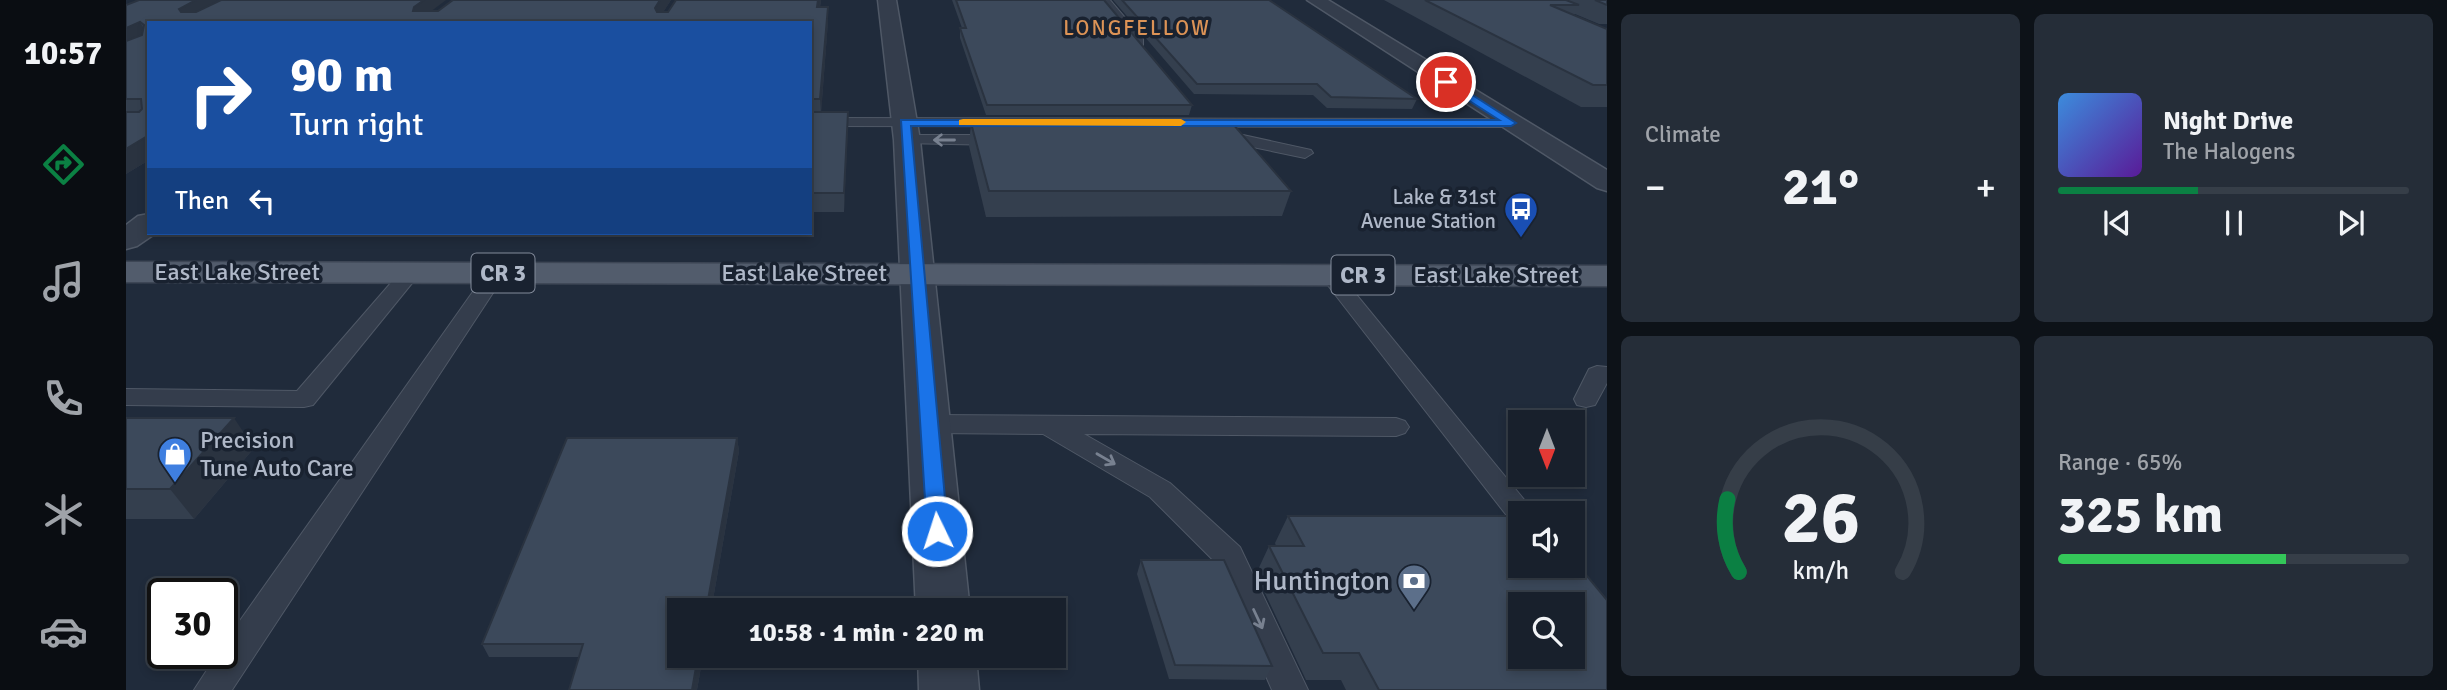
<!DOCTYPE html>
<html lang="en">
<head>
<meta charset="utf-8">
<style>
  body { margin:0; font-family:Signika,sans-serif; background:#252d38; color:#f1f3f6; height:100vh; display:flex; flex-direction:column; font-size:26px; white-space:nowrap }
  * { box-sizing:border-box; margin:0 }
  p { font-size:23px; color:#9fa3a9 }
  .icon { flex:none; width:38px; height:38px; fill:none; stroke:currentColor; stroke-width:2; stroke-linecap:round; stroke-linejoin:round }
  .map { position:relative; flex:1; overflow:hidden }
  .sheet { display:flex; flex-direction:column; gap:14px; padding:14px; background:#0d1218; width:840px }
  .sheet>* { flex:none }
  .top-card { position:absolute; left:21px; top:21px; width:665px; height:214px; border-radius:0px; box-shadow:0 4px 10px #0003,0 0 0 2px #363e48; background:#1a4fa0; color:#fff; overflow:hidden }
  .needle { width:46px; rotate:180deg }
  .controls { position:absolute; left:1382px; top:410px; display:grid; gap:14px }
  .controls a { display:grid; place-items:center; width:77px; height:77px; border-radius:0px; background:#18202c; box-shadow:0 4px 10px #0003,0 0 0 2px #363e48; font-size:35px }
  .speed { position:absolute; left:21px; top:578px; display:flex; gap:14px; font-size:35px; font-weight:700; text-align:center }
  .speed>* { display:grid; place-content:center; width:91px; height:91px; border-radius:50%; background:#18202c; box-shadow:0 4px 10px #0003,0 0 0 2px #363e48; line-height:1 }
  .speed .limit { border:4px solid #111; border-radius:10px; background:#fff; color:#111 }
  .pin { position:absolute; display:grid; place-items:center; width:60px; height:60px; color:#fff; margin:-30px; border:4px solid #fff; border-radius:50%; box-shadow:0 2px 7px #0007 }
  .me { position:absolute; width:77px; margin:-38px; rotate:356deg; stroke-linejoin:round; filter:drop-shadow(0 0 5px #0008) }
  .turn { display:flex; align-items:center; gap:24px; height:147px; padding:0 28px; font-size:32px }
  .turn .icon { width:91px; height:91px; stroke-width:2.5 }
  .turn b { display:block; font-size:49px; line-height:60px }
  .then { display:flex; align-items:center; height:66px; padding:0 28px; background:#0003; gap:14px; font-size:26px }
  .big { font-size:52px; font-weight:700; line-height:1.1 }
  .sheet .card { flex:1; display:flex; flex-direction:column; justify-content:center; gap:10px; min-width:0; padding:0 24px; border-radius:10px; background:#252d38 }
  .sheet .dial { align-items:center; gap:0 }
  .dial svg { height:182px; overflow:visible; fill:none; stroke:#363e48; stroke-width:7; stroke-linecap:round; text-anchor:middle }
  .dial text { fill:#f1f3f6; stroke:none }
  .song { display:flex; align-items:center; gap:21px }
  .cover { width:84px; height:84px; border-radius:10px; background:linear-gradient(135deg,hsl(210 70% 55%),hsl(270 70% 35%)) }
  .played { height:7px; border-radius:4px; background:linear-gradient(90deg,#0b8043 40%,#363e48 40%) }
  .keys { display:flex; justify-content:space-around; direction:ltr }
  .heat { display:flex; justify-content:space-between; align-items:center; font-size:38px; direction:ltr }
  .charge { height:10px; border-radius:5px; background:linear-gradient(90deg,#34c759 65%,#363e48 0) }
  .sheet .tiles { flex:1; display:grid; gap:14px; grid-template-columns:repeat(2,1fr) }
  .trip { position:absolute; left:541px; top:598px; width:399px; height:70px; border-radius:0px; background:#18202c; box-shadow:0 4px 10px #0003,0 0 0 2px #363e48; font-weight:700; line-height:70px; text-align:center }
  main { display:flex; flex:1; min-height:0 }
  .tab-bar { display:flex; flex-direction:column; width:126px; justify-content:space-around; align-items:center; background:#0a0d12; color:#9fa3a9 }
  .tab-bar .icon { width:49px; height:49px }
  .tab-bar .selected { color:#0b8043 }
  .tab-bar b { font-size:32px; color:#f1f3f6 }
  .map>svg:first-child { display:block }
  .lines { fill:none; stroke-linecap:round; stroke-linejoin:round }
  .service-casing { stroke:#4f5866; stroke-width:2 }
  .minor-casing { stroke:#4f5866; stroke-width:3 }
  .tertiary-casing { stroke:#4f5866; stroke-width:3 }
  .primary-casing { stroke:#3d4655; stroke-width:3 }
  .service { fill:#343d4c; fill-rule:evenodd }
  .minor { fill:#343d4c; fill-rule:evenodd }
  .tertiary { fill:#343d4c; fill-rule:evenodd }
  .primary { fill:#525c6c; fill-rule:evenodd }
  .wall { fill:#343f4e }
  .shaded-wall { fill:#2a3340 }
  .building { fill:#3c495b; stroke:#2a3340; stroke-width:2; fill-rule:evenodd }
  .oneway { stroke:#788190 }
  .route { fill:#1a73e8; stroke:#114b97; stroke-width:2 }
  .slow { fill:#f59e0b }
  .labels { text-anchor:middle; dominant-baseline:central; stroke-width:7; stroke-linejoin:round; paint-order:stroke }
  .far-neighbourhood-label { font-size:21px; letter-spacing:2px; fill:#dc9356; stroke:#192230 }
  .far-poi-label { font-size:21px; fill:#afb8c8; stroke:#192230; text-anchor:end }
  .shield { fill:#192230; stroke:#828b9a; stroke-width:2 }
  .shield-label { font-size:23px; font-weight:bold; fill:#afb8c8 }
  .street-label { font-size:24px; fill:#afb8c8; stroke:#192230 }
  .poi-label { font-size:24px; fill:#afb8c8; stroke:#192230; text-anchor:start }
  .near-poi-label { font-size:28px; fill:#afb8c8; stroke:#192230; text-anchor:end }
</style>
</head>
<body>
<main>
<nav class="tab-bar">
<b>10:57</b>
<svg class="icon selected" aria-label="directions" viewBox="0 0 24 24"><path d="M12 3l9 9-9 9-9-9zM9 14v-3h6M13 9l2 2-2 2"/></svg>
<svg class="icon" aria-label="music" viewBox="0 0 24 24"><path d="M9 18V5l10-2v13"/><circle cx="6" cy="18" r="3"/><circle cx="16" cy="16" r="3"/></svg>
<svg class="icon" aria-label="phone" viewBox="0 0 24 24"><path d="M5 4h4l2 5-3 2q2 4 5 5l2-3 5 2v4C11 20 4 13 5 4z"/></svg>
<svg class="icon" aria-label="climate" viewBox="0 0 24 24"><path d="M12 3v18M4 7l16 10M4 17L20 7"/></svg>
<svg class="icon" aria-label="car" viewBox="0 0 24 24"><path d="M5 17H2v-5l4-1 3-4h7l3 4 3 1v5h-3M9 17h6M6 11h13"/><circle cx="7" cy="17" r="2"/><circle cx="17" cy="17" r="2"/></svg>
</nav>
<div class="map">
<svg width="1481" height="690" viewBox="0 0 1481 690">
  <rect width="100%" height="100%" fill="#202b3b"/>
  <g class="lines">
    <!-- service casing -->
    <g class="service-casing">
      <g id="service">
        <polygon points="973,0 984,0 1017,39 1017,45 1009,45"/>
        <polygon points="684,118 1385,119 1392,123 1385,127 684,126"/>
        <polygon points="781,135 873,135 881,140 873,145 776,143 773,140"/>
        <polygon points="1093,135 1117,135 1185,150 1187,153 1179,158 1117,145 1088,143 1085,140"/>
        <polygon points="284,267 291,269 294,273 291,277 187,405 178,407 0,405 0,389 171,391 277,269"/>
        <polygon points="370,267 377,269 380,273 106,690 68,690 92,653 96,653 96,646 363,269"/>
        <polygon points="1204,269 1211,271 1409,513 1395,513 1395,524 1385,521 1197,279 1194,275 1197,271"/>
        <polygon points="1471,366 1481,367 1481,383 1469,405 1460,407 1451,405 1448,399 1463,369"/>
        <polygon points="804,415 1270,418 1279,421 1283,427 1279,433 1270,436 958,434 1044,483 1114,547 1182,690 1146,690 1091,564 1024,497 917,434 804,433 795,430 791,424 795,418"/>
      </g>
    </g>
    <!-- minor casing -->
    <g class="minor-casing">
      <g id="minor">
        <polygon points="752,0 770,0 794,140 844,611 790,611 768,140"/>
        <polygon points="23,214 23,233 30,233 11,246 0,249 0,225 12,216"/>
        <polygon points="792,656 850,656 853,690 793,690"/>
      </g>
    </g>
    <!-- tertiary casing -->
    <g class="tertiary-casing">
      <polygon id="tertiary" points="1181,0 1202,0 1481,170 1481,191 1471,188"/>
    </g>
    <!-- primary casing -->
    <g class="primary-casing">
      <polygon id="primary" points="0,262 1481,266 1481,286 0,282"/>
    </g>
    <!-- service -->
    <use href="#service" class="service"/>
    <!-- minor -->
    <use href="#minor" class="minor"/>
    <!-- tertiary -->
    <use href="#tertiary" class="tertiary"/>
    <!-- primary -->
    <use href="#primary" class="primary"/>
  </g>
  <!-- wall -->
  <g class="wall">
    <polygon points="327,0 545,0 537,12 695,0 694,7 702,21 695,112 722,112 718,212 684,212 684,23 23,23 23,160 0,174 0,5 312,11"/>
    <polygon points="826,0 978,0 1066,105 1063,115 860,115 834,38 834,28 836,28"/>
    <polygon points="987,0 1143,0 1291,99 1286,109 1201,108 1187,95 1068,94"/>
    <polygon points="1258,0 1481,0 1481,24 1473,24 1449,14 1448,15 1481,29 1481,107 1455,107"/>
    <polygon points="845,123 1165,191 1156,216 860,217 843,146"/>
    <polygon points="0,418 128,448 68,519 0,519"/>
    <polygon points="611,438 613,451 585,611 553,611 553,656 577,656 571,690 443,690 453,657 363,657 356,644"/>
    <polygon points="1162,516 1481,690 1220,690 1215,680 1180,680 1130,574 1143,546 1150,546 1149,543"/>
    <polygon points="1015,560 1146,666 1139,680 1043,679 1011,574"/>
  </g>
  <!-- shaded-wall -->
  <g class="shaded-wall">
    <polygon points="70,0 103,0 59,22 53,9"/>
    <polygon points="298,0 320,0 292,21 287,11 288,7"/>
    <polygon points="534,0 545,0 531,22 529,8"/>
    <polygon points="692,0 695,0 692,21 691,7"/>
    <polygon points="702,7 702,21 695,115 694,99"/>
    <polygon points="14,22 22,37 0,46 0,28"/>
    <polygon points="722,112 722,129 718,212 718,193"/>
    <polygon points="23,135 23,160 0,174 0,149"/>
    <polygon points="108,418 128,448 68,519 44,489"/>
    <polygon points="611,438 613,451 585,611 580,611"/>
    <polygon points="572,656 577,656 571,690 566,690"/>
  </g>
  <!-- building -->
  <g class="building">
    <polygon points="13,0 70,0 53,9 55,12 70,12 95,0 298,0 288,7 287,11 312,11 327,0 534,0 529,8 531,12 542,12 550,0 692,0 691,7 702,7 694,99 684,99 684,23 23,23 23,135 0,149 0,112 13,112 16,109 15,99 0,99 0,41 16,35 18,25 14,22 0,28 0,5"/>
    <polygon points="830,0 978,0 1066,105 861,105 834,28 840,28"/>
    <polygon points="996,0 1143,0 1291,99 1205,97 1191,84 1071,84"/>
    <polygon points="1299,0 1440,0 1453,5 1424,5 1481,29 1481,85 1467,85"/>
    <polygon points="1469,0 1481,0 1481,5"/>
    <polygon points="684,112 722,112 718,193 684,193"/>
    <polygon points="845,123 1107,124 1165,191 863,191"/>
    <polygon points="0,418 108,418 44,489 0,489"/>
    <polygon points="441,438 611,438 580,611 553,611 553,656 572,656 566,690 443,690 457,644 356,644"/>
    <path d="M1162 516H1395V565H1447V559L1481 600V690H1253L1233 653H1197L1143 546H1178ZM1395 604H1447V656H1395Z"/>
    <polygon points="1015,560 1098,560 1146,666 1049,665"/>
  </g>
  <!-- one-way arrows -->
  <defs><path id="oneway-shaft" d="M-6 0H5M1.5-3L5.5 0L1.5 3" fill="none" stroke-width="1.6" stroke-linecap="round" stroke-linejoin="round" transform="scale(1.75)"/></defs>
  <g class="oneway">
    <use href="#oneway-shaft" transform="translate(818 140) rotate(-180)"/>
    <use href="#oneway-shaft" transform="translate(980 459) rotate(30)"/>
    <use href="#oneway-shaft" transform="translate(1132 619) rotate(65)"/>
  </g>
  <!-- route -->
  <polygon class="route" points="1317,80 1323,80 1390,123 1385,126 785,126 822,531 819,537 811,539 804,537 801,531 775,120 1373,120 1317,84"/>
  <!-- slow -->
  <polygon class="slow" points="837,119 1055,119 1060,122 1055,126 833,125 833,120"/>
  <!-- icons -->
  <defs>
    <g id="bus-pin" transform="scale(1.75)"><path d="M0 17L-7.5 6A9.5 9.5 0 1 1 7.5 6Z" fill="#1a4fb4" stroke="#192230"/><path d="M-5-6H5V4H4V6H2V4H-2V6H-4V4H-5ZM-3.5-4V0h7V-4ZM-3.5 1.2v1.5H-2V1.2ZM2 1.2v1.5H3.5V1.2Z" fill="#fff"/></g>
    <g id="shop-pin" transform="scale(1.75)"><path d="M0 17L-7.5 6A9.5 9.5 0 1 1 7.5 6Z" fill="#3f7fe0" stroke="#192230"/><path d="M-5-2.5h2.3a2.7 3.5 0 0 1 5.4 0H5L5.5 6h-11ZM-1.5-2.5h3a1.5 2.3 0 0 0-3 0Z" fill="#fff"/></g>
    <g id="bank-pin" transform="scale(1.75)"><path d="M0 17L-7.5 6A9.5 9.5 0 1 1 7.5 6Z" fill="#5c6f8a" stroke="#192230"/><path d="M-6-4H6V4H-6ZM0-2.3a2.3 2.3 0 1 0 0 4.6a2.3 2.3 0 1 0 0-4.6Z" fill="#fff"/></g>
  </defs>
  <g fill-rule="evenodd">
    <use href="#bus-pin" x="1395" y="209"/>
    <use href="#shop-pin" x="49" y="454"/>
    <use href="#bank-pin" x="1288" y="581"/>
  </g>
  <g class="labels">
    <!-- far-neighbourhood labels -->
    <g class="far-neighbourhood-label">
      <text x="1011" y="28">LONGFELLOW</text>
    </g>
    <!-- far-poi labels -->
    <g class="far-poi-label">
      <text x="1370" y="197">Lake &amp; 31st<tspan x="1370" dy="24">Avenue Station</tspan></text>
    </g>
    <!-- shield labels -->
    <g class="shield">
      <rect x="345.5" y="253.5" width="63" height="39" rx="5"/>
      <rect x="1205.5" y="255.5" width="63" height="39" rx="5"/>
    </g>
    <g class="shield-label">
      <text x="377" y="273">CR 3</text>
      <text x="1237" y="275">CR 3</text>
    </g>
    <!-- street labels -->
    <g class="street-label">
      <text x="111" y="272">East Lake Street</text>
      <text x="678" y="273">East Lake Street</text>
      <text x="1370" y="275">East Lake Street</text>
    </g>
    <!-- poi labels -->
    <g class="poi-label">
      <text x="74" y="440">Precision<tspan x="74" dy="28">Tune Auto Care</tspan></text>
    </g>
    <!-- near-poi labels -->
    <g class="near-poi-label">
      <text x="1264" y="581">Huntington</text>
    </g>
  </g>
</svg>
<div class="controls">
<a><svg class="needle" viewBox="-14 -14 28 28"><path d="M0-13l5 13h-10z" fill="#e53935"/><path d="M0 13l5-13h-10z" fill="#9fa3a9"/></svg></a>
<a><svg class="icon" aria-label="sound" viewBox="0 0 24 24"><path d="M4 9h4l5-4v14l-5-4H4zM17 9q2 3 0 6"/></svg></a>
<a><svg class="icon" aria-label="search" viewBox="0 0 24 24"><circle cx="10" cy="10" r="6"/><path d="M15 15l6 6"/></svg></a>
</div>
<div class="speed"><div class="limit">30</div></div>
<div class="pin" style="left:1320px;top:82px;background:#d93025"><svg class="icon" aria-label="arrive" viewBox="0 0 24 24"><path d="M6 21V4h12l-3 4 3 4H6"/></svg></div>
<svg class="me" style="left:811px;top:531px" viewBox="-20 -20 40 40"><circle r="17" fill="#1a73e8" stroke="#fff" stroke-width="3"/><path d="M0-11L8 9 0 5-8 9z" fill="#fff"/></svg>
<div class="trip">10:58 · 1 min · 220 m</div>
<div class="top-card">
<div class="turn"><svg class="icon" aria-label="right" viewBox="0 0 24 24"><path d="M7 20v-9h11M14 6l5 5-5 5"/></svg><div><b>90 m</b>Turn right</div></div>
<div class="then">Then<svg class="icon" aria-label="left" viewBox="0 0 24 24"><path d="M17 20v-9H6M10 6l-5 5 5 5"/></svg></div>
</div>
</div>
<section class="sheet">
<div class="tiles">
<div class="card"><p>Climate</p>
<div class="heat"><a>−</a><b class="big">21°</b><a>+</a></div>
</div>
<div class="card">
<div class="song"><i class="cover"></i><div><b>Night Drive</b><p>The Halogens</p></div></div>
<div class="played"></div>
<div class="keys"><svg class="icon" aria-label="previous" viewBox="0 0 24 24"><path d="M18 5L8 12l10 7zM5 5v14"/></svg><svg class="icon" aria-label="pause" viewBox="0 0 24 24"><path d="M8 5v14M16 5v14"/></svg><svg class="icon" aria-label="next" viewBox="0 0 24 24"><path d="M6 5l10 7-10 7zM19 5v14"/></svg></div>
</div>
<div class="card dial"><svg viewBox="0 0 100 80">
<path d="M14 69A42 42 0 1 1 86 69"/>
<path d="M14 69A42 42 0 0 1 9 37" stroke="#0b8043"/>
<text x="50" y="56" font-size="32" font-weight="700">26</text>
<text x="50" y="72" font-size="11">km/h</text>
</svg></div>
<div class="card"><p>Range · 65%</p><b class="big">325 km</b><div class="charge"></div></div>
</div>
</section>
</main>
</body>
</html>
